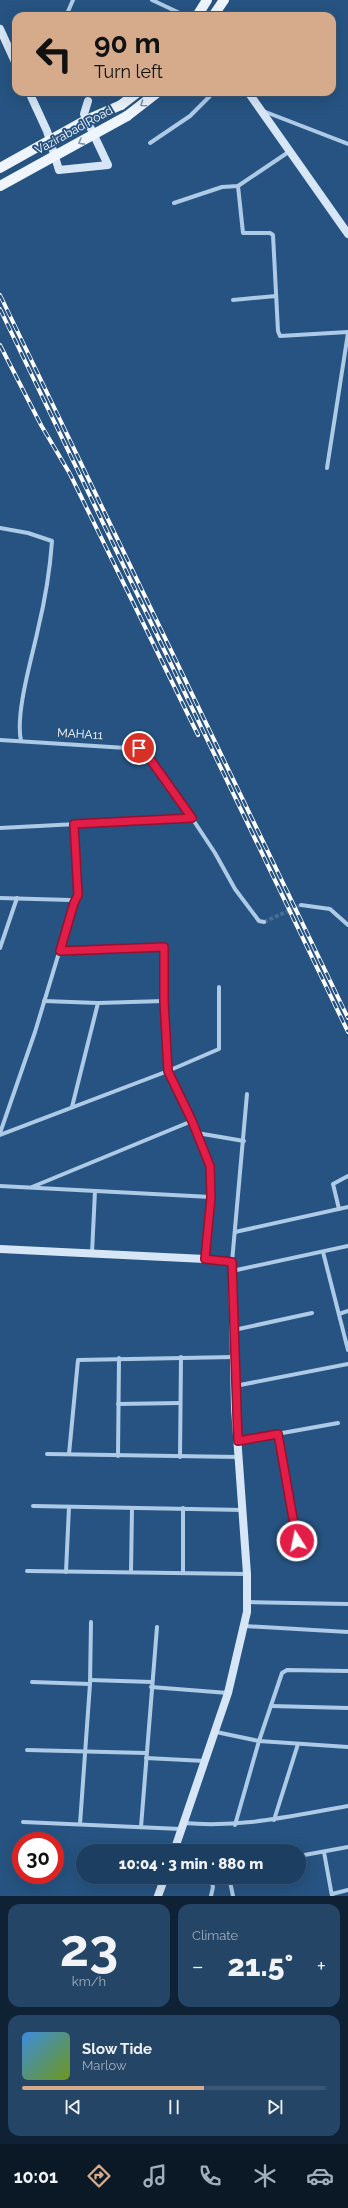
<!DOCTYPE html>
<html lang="en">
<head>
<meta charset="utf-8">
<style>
  body { margin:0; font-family:Raleway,sans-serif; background:#254567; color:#f1f3f6; height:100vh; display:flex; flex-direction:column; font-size:15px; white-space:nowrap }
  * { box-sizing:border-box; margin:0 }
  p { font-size:13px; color:#a0aebd }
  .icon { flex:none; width:22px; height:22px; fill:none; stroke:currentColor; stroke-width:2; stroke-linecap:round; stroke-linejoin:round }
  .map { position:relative; height:1896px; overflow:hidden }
  .side { display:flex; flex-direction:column; gap:8px; padding:8px; background:#0f2235; flex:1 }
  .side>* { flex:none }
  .top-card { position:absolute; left:12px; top:12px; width:324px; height:84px; border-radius:12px; box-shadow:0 4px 16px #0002,0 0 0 1px #3a5776; background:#d6ab8b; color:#111; overflow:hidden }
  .speed { position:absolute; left:12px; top:1832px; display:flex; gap:8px; font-size:20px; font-weight:700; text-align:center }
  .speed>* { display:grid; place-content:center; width:52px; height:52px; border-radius:50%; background:#1c3e61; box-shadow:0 4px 16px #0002,0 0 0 1px #3a5776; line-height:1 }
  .speed .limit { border:6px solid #d22; background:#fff; color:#111 }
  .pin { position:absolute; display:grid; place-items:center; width:34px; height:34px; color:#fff; margin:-17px; border:2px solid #fff; border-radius:50%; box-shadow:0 1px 4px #0007 }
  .me { position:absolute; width:44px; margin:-22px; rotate:350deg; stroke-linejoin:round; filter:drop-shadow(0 0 3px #0008) }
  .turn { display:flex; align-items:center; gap:14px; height:84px; padding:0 16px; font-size:18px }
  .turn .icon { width:52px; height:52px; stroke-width:2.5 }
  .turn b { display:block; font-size:28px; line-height:34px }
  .big { font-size:30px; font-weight:800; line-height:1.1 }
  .side .widget { flex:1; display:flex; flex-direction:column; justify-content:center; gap:6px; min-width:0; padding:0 14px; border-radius:12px; background:#254567 }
  .side .dial { align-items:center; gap:0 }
  .dial b { font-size:52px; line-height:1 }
  .song { display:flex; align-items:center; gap:12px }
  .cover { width:48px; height:48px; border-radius:6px; background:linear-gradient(135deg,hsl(210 70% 55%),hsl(80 70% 35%)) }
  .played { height:4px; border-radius:2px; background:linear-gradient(90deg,#d6ab8b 60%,#3a5776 60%) }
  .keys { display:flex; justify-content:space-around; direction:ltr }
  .heat { display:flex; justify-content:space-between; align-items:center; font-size:22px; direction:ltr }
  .side .tiles { flex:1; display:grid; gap:8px; grid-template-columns:1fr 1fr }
  .widget:last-child { grid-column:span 2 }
  .trip { position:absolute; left:76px; top:1844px; width:230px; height:40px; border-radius:20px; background:#1c3e61; box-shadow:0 4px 16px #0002,0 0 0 1px #3a5776; font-weight:800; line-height:40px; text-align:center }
  .tabs { display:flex; height:64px; justify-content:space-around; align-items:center; background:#0b1927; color:#a0aebd }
  .tabs .icon { width:28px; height:28px }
  .tabs .current { color:#d6ab8b }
  .tabs b { font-size:18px; color:#f1f3f6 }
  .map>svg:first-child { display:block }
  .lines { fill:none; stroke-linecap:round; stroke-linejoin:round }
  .street-tunnel { stroke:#476d94; stroke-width:4; stroke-dasharray:4 2; stroke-linecap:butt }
  .street { stroke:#adcae6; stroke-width:4 }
  .secondary { stroke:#d6e6f6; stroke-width:8 }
  .primary { stroke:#eef5fd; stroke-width:10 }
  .rail-casing { stroke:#fff; stroke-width:4 }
  .rail { stroke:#265381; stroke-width:2.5; stroke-dasharray:8; stroke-linecap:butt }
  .primary-bridge { stroke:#eef5fd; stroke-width:10 }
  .oneway { stroke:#7694b3 }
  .route-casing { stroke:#92132f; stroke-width:10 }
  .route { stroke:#e11d48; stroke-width:7 }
  .labels { text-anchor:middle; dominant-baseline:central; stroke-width:4; stroke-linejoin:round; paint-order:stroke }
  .street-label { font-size:12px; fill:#fff; stroke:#265381 }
</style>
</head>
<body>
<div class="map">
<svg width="348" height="1896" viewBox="0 0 348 1896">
  <rect width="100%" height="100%" fill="#265381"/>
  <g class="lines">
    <!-- street-tunnel -->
    <polyline class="street-tunnel" points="264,922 301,905"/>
    <!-- street -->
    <g class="street">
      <polyline points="152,0 186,16"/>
      <polyline points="66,16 73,0"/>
      <polyline points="263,111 348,144"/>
      <polyline points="150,143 190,116 214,92"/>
      <polyline points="238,186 243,233 270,233 273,235 278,331 280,336 348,332"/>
      <polyline points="174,203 222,187 238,186 290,151"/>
      <polyline points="233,300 276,296"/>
      <polyline points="327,468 348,333"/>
      <path d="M0 528 28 533 52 541C50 570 45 600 38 629 32 658 15 713 21 741"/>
      <polyline points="0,740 142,749 178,797 215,853 235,889 259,921 264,922"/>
      <polyline points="0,828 192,818"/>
      <polyline points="0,898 70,900 74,903 35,1032 0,1133"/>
      <polyline points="74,903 78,893 74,824"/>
      <polyline points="301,905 330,909 348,925"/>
      <polyline points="0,948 17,898"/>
      <polyline points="44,1001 98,1003 72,1107"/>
      <polyline points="98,1003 164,1001"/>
      <polyline points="197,1133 244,1141"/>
      <polyline points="0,1135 168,1071 164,1001 164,947 60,951"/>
      <polyline points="0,1186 211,1197"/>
      <polyline points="32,1187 192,1121"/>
      <polyline points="339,1209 333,1184 348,1176"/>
      <polyline points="235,1232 348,1207"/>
      <polyline points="323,1252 348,1350"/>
      <polyline points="92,1253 95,1191"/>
      <polyline points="205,1259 211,1197 210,1166 192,1121 168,1071 219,1049 219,987"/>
      <polyline points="232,1262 247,1094"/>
      <polyline points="232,1271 348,1246"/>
      <polyline points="339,1314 348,1311"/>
      <polyline points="234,1330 312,1313"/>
      <polyline points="235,1386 348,1364"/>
      <polyline points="118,1404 180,1403"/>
      <polyline points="278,1434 297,1541"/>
      <polyline points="238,1441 338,1423"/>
      <polyline points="47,1454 239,1457"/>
      <polyline points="69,1454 78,1360 234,1357"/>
      <polyline points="118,1456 119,1358"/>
      <polyline points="180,1457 181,1357"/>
      <polyline points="33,1506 243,1510"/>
      <polyline points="183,1508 183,1573"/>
      <polyline points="27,1571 247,1574"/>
      <polyline points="66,1572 69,1507"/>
      <polyline points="131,1572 132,1508"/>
      <polyline points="247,1602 348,1604"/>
      <polyline points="245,1626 348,1632"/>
      <polyline points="90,1680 152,1682"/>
      <polyline points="32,1682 90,1684"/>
      <polyline points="151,1687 228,1693"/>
      <polyline points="271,1706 348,1708"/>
      <polyline points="216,1732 259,1741 348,1747"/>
      <polyline points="27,1750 146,1753"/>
      <polyline points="146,1758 205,1761"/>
      <polyline points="274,1820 298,1744"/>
      <polyline points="23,1822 181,1829"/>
      <path d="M184 1823C242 1828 291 1816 348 1806"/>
      <polyline points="80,1824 90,1684 91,1622"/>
      <polyline points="235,1825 259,1741 282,1673 287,1670 348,1671"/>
      <polyline points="141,1827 157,1627"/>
      <polyline points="324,1852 332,1896"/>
      <polyline points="299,1856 348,1847"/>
      <polyline points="210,1877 213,1887 211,1896"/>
      <polyline points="229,1877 233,1896"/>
      <polyline points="332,1894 348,1890"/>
    </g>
    <!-- secondary -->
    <g class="secondary">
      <polyline points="0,29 16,64"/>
      <polyline points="29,92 47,131 59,170 108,165 84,114 88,101"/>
      <polyline points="248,92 348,234"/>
      <polyline points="0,1249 205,1259 232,1262 235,1408 247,1574 247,1612 228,1693 174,1851"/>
      <polyline points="158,1896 165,1877"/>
    </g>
    <!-- primary -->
    <g class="primary">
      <polyline points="197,16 207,0"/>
      <polyline points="213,16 224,0"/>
      <polyline points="121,105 138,92"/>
      <polyline points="127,116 158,92"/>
    </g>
    <!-- rail casing -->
    <g class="rail-casing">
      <g id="rail">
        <polyline points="0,295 348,1018"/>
        <polyline points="0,309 348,1032"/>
        <polyline points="0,345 41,425 70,474 198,735"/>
      </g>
    </g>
    <!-- rail -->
    <use href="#rail" class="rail"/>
    <!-- primary-bridge -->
    <g class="primary-bridge">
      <polyline points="0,168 84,121 121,105"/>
      <polyline points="0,186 127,116"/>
    </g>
  </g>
  <!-- one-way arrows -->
  <defs><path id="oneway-chevron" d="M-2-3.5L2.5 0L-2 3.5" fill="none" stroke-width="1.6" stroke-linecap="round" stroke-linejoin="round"/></defs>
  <g class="oneway">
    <use href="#oneway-chevron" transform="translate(143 104) rotate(145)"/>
    <use href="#oneway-chevron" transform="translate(81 142) rotate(151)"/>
  </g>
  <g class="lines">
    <!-- route casing -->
    <g class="route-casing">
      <polyline id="route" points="139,748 145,752 192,818 74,824 78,895 74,903 60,951 164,947 164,1001 168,1071 192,1121 210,1166 211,1197 205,1259 232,1262 238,1441 278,1434 297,1541"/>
    </g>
    <!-- route -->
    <use href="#route" class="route"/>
  </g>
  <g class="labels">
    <!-- street labels -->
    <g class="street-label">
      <text transform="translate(74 130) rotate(-29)">Vazirabad Road</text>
      <text transform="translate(80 734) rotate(3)">MAHA11</text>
    </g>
  </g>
</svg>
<div class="speed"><div class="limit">30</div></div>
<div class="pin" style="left:139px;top:748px;background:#d93025"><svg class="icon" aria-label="arrive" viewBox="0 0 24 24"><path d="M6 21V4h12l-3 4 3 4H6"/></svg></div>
<svg class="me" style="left:297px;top:1541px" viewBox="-20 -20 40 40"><circle r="17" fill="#e11d48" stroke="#fff" stroke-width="3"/><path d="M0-11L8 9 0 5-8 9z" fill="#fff"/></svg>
<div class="trip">10:04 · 3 min · 880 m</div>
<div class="top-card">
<div class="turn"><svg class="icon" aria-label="left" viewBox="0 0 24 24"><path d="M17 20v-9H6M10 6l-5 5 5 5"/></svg><div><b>90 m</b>Turn left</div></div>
</div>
</div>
<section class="side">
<div class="tiles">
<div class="widget dial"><b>23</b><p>km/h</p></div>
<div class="widget"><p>Climate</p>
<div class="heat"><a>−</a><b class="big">21.5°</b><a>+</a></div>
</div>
<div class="widget">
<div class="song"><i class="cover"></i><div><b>Slow Tide</b><p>Marlow</p></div></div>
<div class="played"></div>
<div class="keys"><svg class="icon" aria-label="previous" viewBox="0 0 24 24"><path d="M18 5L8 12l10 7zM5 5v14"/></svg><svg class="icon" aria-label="pause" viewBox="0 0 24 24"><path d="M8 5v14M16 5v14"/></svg><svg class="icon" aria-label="next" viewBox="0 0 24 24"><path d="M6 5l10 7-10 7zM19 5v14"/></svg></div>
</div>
</div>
</section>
<nav class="tabs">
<b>10:01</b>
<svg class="icon current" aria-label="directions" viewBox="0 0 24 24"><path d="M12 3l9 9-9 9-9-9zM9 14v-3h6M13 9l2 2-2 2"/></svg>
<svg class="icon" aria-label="music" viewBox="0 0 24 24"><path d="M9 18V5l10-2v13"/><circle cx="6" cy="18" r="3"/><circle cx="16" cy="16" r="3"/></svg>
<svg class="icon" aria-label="phone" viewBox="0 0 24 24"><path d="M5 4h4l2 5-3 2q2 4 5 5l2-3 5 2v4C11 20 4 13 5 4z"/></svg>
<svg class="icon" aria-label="climate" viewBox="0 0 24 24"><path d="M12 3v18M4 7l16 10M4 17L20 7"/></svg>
<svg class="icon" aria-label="car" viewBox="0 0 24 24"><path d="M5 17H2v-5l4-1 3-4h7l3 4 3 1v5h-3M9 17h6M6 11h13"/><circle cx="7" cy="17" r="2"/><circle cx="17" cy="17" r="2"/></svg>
</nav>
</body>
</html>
